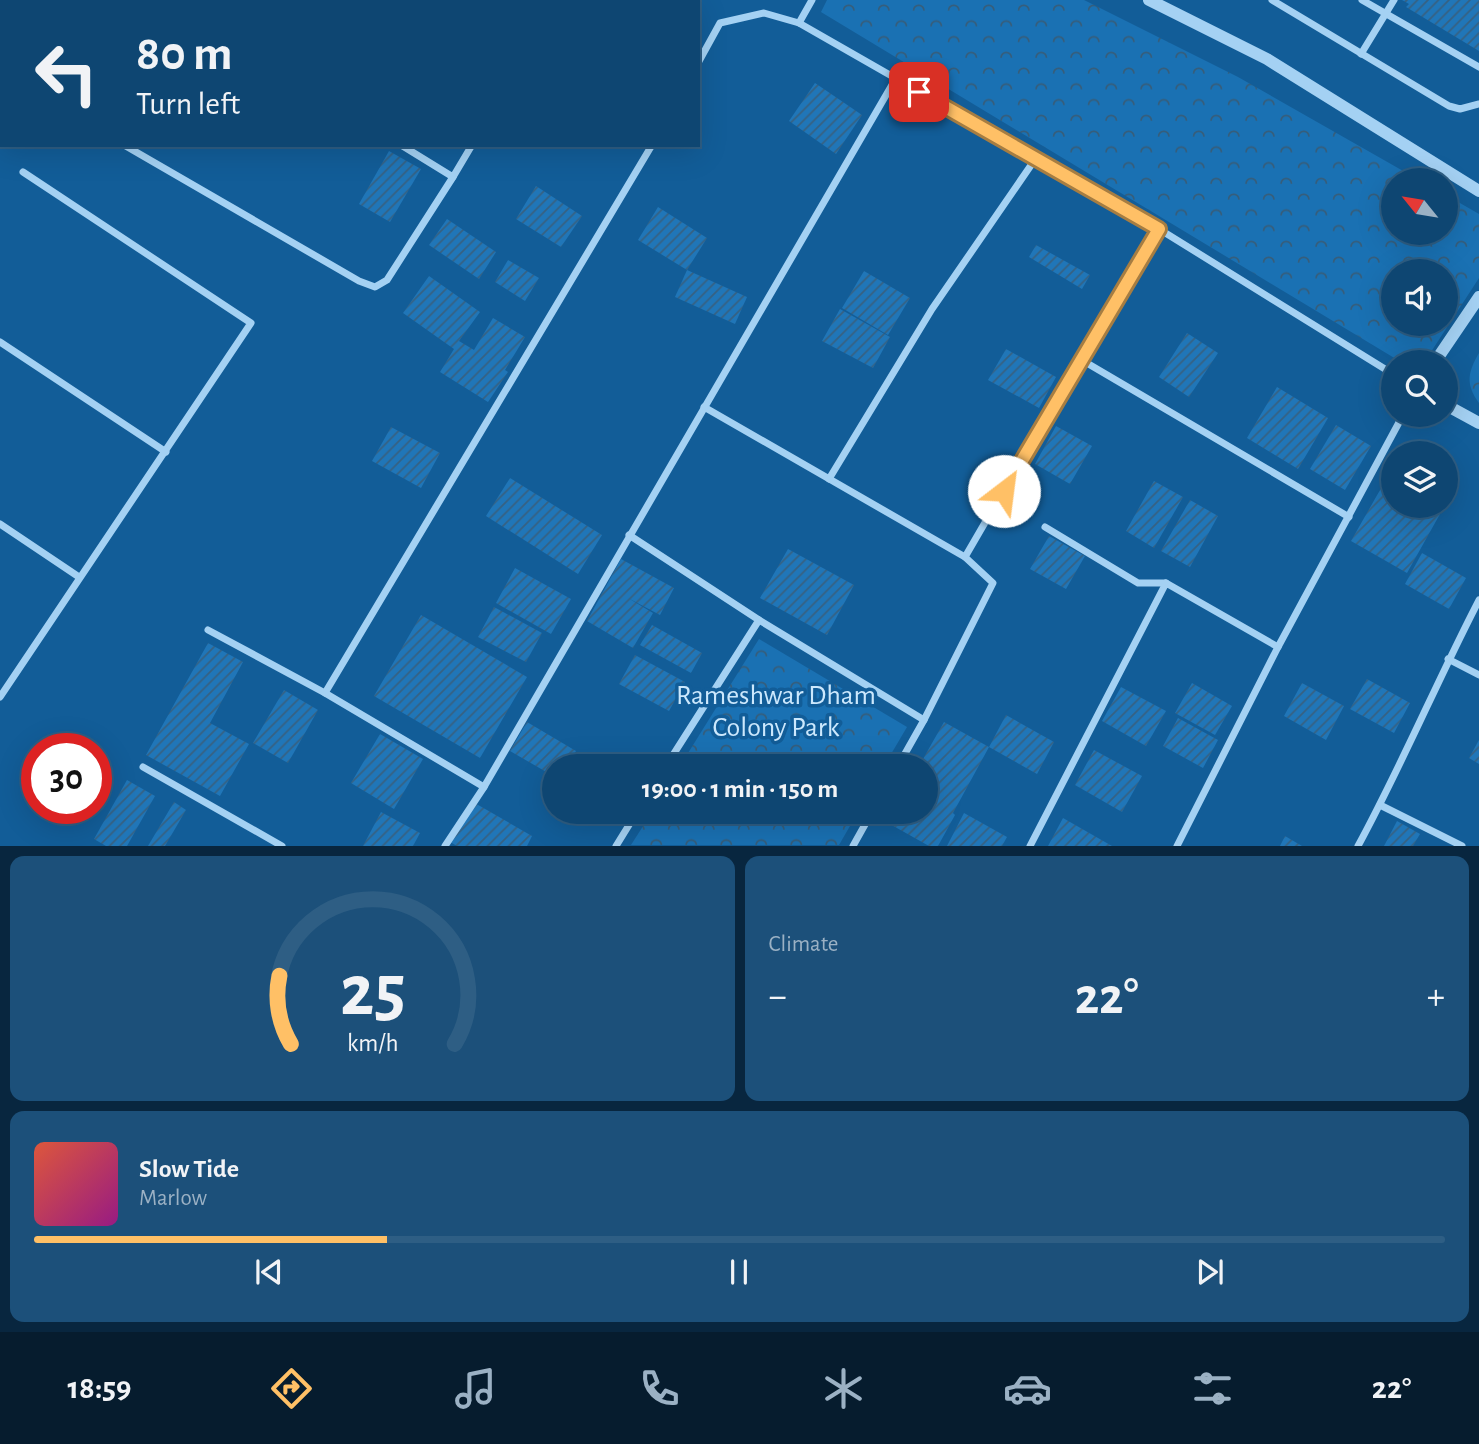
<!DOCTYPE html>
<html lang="en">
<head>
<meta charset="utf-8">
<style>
  body { margin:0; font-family:"Alegreya Sans",sans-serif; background:#1c507a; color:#f1f3f6; height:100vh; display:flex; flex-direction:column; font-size:26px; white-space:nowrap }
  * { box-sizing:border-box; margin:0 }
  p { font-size:23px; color:#9bb1c4 }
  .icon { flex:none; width:38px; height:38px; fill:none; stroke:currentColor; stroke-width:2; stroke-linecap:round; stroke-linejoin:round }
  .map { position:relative; height:846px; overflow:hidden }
  .panel { display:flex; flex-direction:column; gap:10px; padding:10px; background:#08263f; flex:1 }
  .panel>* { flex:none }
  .banner { position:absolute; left:0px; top:0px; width:700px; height:147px; box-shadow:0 7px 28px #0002,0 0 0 2px #2e5e84; background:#0e4672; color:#f1f3f6; overflow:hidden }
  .needle { width:46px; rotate:300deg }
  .controls { position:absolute; left:1381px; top:168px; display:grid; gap:14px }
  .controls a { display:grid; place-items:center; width:77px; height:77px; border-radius:50%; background:#0e4672; box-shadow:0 7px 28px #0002,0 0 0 2px #2e5e84; font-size:35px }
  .speed { position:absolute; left:21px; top:733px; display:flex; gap:14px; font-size:35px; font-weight:700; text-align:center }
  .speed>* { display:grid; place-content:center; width:91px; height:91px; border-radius:50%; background:#0e4672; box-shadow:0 7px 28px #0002,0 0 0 2px #2e5e84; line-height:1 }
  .speed .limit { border:10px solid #d22; background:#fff; color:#111 }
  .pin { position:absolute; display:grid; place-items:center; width:60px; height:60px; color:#fff; margin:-30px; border-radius:14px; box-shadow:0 4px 10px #0006 }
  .me { position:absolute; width:77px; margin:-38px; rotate:30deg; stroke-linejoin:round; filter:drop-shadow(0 0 5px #0008) }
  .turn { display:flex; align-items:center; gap:24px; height:147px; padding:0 21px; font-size:32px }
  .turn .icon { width:91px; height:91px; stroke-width:2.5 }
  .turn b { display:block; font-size:49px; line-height:60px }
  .big { font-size:52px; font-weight:700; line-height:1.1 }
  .panel .card { flex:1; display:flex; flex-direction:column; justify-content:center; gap:10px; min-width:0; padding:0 24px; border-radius:14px; background:#1c507a }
  .panel .dial { align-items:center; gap:0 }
  .dial svg { height:182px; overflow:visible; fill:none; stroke:#2e5e84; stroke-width:7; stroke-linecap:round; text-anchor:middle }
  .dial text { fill:#f1f3f6; stroke:none }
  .song { display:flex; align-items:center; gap:21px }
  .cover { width:84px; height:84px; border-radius:10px; background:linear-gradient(135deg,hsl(10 70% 55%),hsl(310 70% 35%)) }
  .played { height:7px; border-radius:4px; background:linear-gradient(90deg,#ffc066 25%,#2e5e84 25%) }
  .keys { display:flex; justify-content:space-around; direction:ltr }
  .heat { display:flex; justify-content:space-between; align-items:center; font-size:38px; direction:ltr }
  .panel .tiles { flex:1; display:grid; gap:10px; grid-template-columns:1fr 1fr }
  .card:last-child { grid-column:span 2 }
  .trip { position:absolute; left:542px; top:754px; width:396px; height:70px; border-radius:35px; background:#0e4672; box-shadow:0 7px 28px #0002,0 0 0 2px #2e5e84; font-weight:700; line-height:70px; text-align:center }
  .menu { display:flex; height:112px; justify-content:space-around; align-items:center; background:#061c2e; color:#9bb1c4 }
  .menu .icon { width:49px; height:49px }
  .menu .selected { color:#ffc066 }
  .menu b { font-size:32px; color:#f1f3f6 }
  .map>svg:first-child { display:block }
  .park { fill:url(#park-crowns); fill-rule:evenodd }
  .building { fill:url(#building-hatch) }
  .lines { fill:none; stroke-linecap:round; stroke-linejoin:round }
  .minor { stroke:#a4d1f3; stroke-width:7 }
  .tertiary { stroke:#a4d1f3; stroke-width:12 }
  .route-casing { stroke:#a67d42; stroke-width:18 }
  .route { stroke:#ffc066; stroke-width:12 }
  .labels { text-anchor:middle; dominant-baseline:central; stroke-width:7; stroke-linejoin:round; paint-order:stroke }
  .park-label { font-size:28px; fill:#cce8fd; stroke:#125d98 }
</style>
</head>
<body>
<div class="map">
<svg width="1479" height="846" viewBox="0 0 1479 846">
  <defs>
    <pattern id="park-crowns" width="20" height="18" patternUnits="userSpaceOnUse" patternTransform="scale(1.75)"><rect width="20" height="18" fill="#1a71b3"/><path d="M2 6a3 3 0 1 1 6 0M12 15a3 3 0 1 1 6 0" fill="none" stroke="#365d7a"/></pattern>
    <pattern id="building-hatch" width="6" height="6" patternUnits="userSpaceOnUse" patternTransform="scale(1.75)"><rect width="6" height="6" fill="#2076b8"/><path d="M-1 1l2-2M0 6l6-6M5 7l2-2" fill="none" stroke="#366182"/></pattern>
  </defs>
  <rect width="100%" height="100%" fill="#125d98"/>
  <!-- park -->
  <g class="park">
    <path d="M827 0H1084L1238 77 1419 180H1393V233H1446V195L1479 214V278L1427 358 1401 362 821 12ZM1393 271H1446V324H1393Z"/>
    <path d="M1479 353V403C1465 384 1468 372 1479 353Z"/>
    <polygon points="759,639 907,727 884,766 680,766"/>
    <polygon points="652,812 858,812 839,845 631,845"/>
  </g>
  <!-- building -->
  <g class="building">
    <polygon points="1402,0 1479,0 1479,51 1406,7 1409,4"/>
    <polygon points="815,83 862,115 836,154 789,121"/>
    <polygon points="389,151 421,169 390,222 359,204"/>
    <polygon points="536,186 582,216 561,247 516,219"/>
    <polygon points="658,207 707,238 687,270 638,240"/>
    <polygon points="447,219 496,252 479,279 429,245"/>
    <polygon points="1036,245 1090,275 1082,289 1029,257"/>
    <polygon points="508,260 539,278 525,301 495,282"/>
    <polygon points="687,270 747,297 735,324 675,297"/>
    <polygon points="864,271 910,298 888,335 842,308"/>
    <polygon points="429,276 480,312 459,341 474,350 493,318 525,337 505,370 508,372 488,402 440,372 454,349 403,313"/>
    <polygon points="840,309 890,337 873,368 822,341"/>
    <polygon points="1187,333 1218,353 1189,397 1159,377"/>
    <polygon points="1006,349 1056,377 1039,408 988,380"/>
    <polygon points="1277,387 1328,418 1298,469 1247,438"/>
    <polygon points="1336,425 1371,446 1345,490 1310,469"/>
    <polygon points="1056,426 1092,446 1070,484 1035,464"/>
    <polygon points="391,427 440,453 421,488 372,461"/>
    <polygon points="510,478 602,535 578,574 486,516"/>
    <polygon points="1154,481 1183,497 1154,548 1126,531"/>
    <polygon points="1384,483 1393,488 1393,506 1425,506 1440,514 1407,573 1351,541"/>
    <polygon points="1190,500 1218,516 1190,567 1161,551"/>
    <polygon points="1049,536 1085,556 1066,589 1030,569"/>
    <polygon points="788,549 854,585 827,635 760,598"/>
    <polygon points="1422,553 1466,578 1449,609 1405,584"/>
    <polygon points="621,559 674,588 660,615 628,598 653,613 633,648 587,621"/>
    <polygon points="515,568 571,599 551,634 496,603"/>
    <polygon points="494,607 542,633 526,662 478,637"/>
    <polygon points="421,615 527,677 480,758 374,696"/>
    <polygon points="652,625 702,653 691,673 640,645"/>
    <polygon points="208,643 243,662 210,723 249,744 220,796 146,755"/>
    <polygon points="635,655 685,682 669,711 619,684"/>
    <polygon points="1367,679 1410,703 1394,733 1350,709"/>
    <polygon points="1192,683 1232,706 1215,735 1175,713"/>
    <polygon points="1302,683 1344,706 1326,740 1284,716"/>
    <polygon points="1121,687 1166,711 1146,746 1102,721"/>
    <polygon points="284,690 318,710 288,763 253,743"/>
    <polygon points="1006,715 1054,742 1037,774 989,747"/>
    <polygon points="1178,718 1218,740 1203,768 1163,746"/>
    <polygon points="527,722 576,751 567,766 555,766 555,777 510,751"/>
    <polygon points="944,722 989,747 953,813 955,815 938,846 929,846 888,823 894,812 926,812 926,766 919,766"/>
    <polygon points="380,734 423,759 394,809 351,783"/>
    <polygon points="1479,740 1479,764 1469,758"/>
    <polygon points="1094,750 1142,776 1122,812 1075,785"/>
    <polygon points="127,780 155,796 127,846 106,846 94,839"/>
    <polygon points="174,802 186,810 165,846 148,846"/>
    <polygon points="473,802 532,836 527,846 457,846 450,842"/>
    <polygon points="381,812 420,833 413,846 363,846"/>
    <polygon points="964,813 1007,837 1002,846 947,846"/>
    <polygon points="1063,818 1112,846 1048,846"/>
    <polygon points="1397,821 1420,834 1413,846 1384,846"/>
    <polygon points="1285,836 1302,846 1280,846"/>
  </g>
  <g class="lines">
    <!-- minor -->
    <g class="minor">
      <polyline points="161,0 164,2"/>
      <polyline points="455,0 457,2"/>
      <polyline points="1272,0 1449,106 1460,109 1479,104"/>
      <polyline points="1362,0 1479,67"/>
      <polyline points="799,23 812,0"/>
      <polyline points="1361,54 1394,0"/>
      <polyline points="698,63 720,23 764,13 799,23 1159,229 1393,374"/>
      <polyline points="124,145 359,281 375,287 387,280 453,177"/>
      <polyline points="401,145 453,177 472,145"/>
      <polyline points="1159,229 1080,359 1349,517"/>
      <polyline points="0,342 166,452"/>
      <polyline points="704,407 965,557"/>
      <polyline points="829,479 932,309 1036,158"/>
      <polyline points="0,524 79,577"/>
      <polyline points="1045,527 1138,583 1166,583"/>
      <polyline points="629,535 759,620 666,766"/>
      <polyline points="759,620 924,720"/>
      <polyline points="208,630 325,693 652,145"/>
      <polyline points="1448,659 1479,675"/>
      <polyline points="325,693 484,787"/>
      <polyline points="0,697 251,323 23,172"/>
      <polyline points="898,766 924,720 993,583 965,557 1080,359"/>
      <polyline points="143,767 282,846"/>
      <polyline points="1380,805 1462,846"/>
      <polyline points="445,846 484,787 896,78"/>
      <polyline points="616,846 637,812"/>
      <polyline points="853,846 872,812"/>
      <polyline points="1030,846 1166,583 1278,647"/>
      <polyline points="1177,846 1278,647 1403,415"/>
      <path d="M1358 846C1402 765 1437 681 1479 600"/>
    </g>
    <!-- tertiary -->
    <g class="tertiary">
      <polyline points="1149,0 1267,59 1479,191"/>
      <polyline points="1435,362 1479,297"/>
      <polyline points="1446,405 1479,423"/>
    </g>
  </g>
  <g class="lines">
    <!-- route casing -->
    <g class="route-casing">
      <polyline id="route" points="919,92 1159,229 1004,491"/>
    </g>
    <!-- route -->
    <use href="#route" class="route"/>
  </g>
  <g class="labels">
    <!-- park labels -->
    <g class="park-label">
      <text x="776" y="696">Rameshwar Dham<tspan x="776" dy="32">Colony Park</tspan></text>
    </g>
  </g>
</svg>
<div class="controls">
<a><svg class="needle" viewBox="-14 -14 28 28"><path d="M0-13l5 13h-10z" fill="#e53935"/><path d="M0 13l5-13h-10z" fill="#9bb1c4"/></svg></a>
<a><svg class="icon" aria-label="sound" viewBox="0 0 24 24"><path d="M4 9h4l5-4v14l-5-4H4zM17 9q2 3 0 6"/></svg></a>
<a><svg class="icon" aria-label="search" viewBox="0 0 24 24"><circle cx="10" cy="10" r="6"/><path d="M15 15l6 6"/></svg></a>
<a><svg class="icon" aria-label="layers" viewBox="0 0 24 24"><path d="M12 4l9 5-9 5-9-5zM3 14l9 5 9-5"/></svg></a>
</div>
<div class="speed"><div class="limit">30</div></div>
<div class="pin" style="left:919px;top:92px;background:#d93025"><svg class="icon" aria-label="arrive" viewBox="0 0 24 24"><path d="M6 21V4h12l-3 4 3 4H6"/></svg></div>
<svg class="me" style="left:1004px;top:491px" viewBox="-20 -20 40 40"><circle r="19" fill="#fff"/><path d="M0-13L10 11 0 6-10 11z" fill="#ffc066"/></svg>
<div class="trip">19:00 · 1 min · 150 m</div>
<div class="banner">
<div class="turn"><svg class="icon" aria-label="left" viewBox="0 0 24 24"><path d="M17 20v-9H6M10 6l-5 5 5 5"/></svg><div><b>80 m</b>Turn left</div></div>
</div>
</div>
<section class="panel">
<div class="tiles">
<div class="card dial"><svg viewBox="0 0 100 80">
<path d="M14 69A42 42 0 1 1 86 69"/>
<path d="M14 69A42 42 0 0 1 9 39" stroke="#ffc066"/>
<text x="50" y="56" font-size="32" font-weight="700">25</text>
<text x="50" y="72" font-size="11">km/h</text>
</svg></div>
<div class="card"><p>Climate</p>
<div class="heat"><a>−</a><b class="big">22°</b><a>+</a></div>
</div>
<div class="card">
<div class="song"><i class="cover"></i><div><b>Slow Tide</b><p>Marlow</p></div></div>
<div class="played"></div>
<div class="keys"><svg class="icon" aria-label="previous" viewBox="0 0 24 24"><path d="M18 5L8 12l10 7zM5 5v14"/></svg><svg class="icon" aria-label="pause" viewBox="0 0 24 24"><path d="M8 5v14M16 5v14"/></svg><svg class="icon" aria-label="next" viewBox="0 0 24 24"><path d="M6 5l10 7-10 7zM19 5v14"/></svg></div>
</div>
</div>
</section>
<nav class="menu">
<b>18:59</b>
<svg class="icon selected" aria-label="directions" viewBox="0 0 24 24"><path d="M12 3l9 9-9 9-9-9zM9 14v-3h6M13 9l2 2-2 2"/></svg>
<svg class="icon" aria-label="music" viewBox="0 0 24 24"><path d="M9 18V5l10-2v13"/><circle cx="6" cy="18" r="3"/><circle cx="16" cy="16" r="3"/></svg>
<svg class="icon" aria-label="phone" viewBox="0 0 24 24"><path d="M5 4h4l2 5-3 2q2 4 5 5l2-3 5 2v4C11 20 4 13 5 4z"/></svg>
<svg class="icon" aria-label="climate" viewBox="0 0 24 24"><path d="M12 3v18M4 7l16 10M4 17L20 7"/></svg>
<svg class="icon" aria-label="car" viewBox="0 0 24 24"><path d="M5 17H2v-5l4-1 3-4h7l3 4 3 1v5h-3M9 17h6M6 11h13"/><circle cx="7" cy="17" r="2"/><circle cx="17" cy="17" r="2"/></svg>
<svg class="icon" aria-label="filters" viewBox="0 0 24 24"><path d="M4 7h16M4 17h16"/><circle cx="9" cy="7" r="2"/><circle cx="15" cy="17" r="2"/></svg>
<b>22°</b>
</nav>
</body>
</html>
